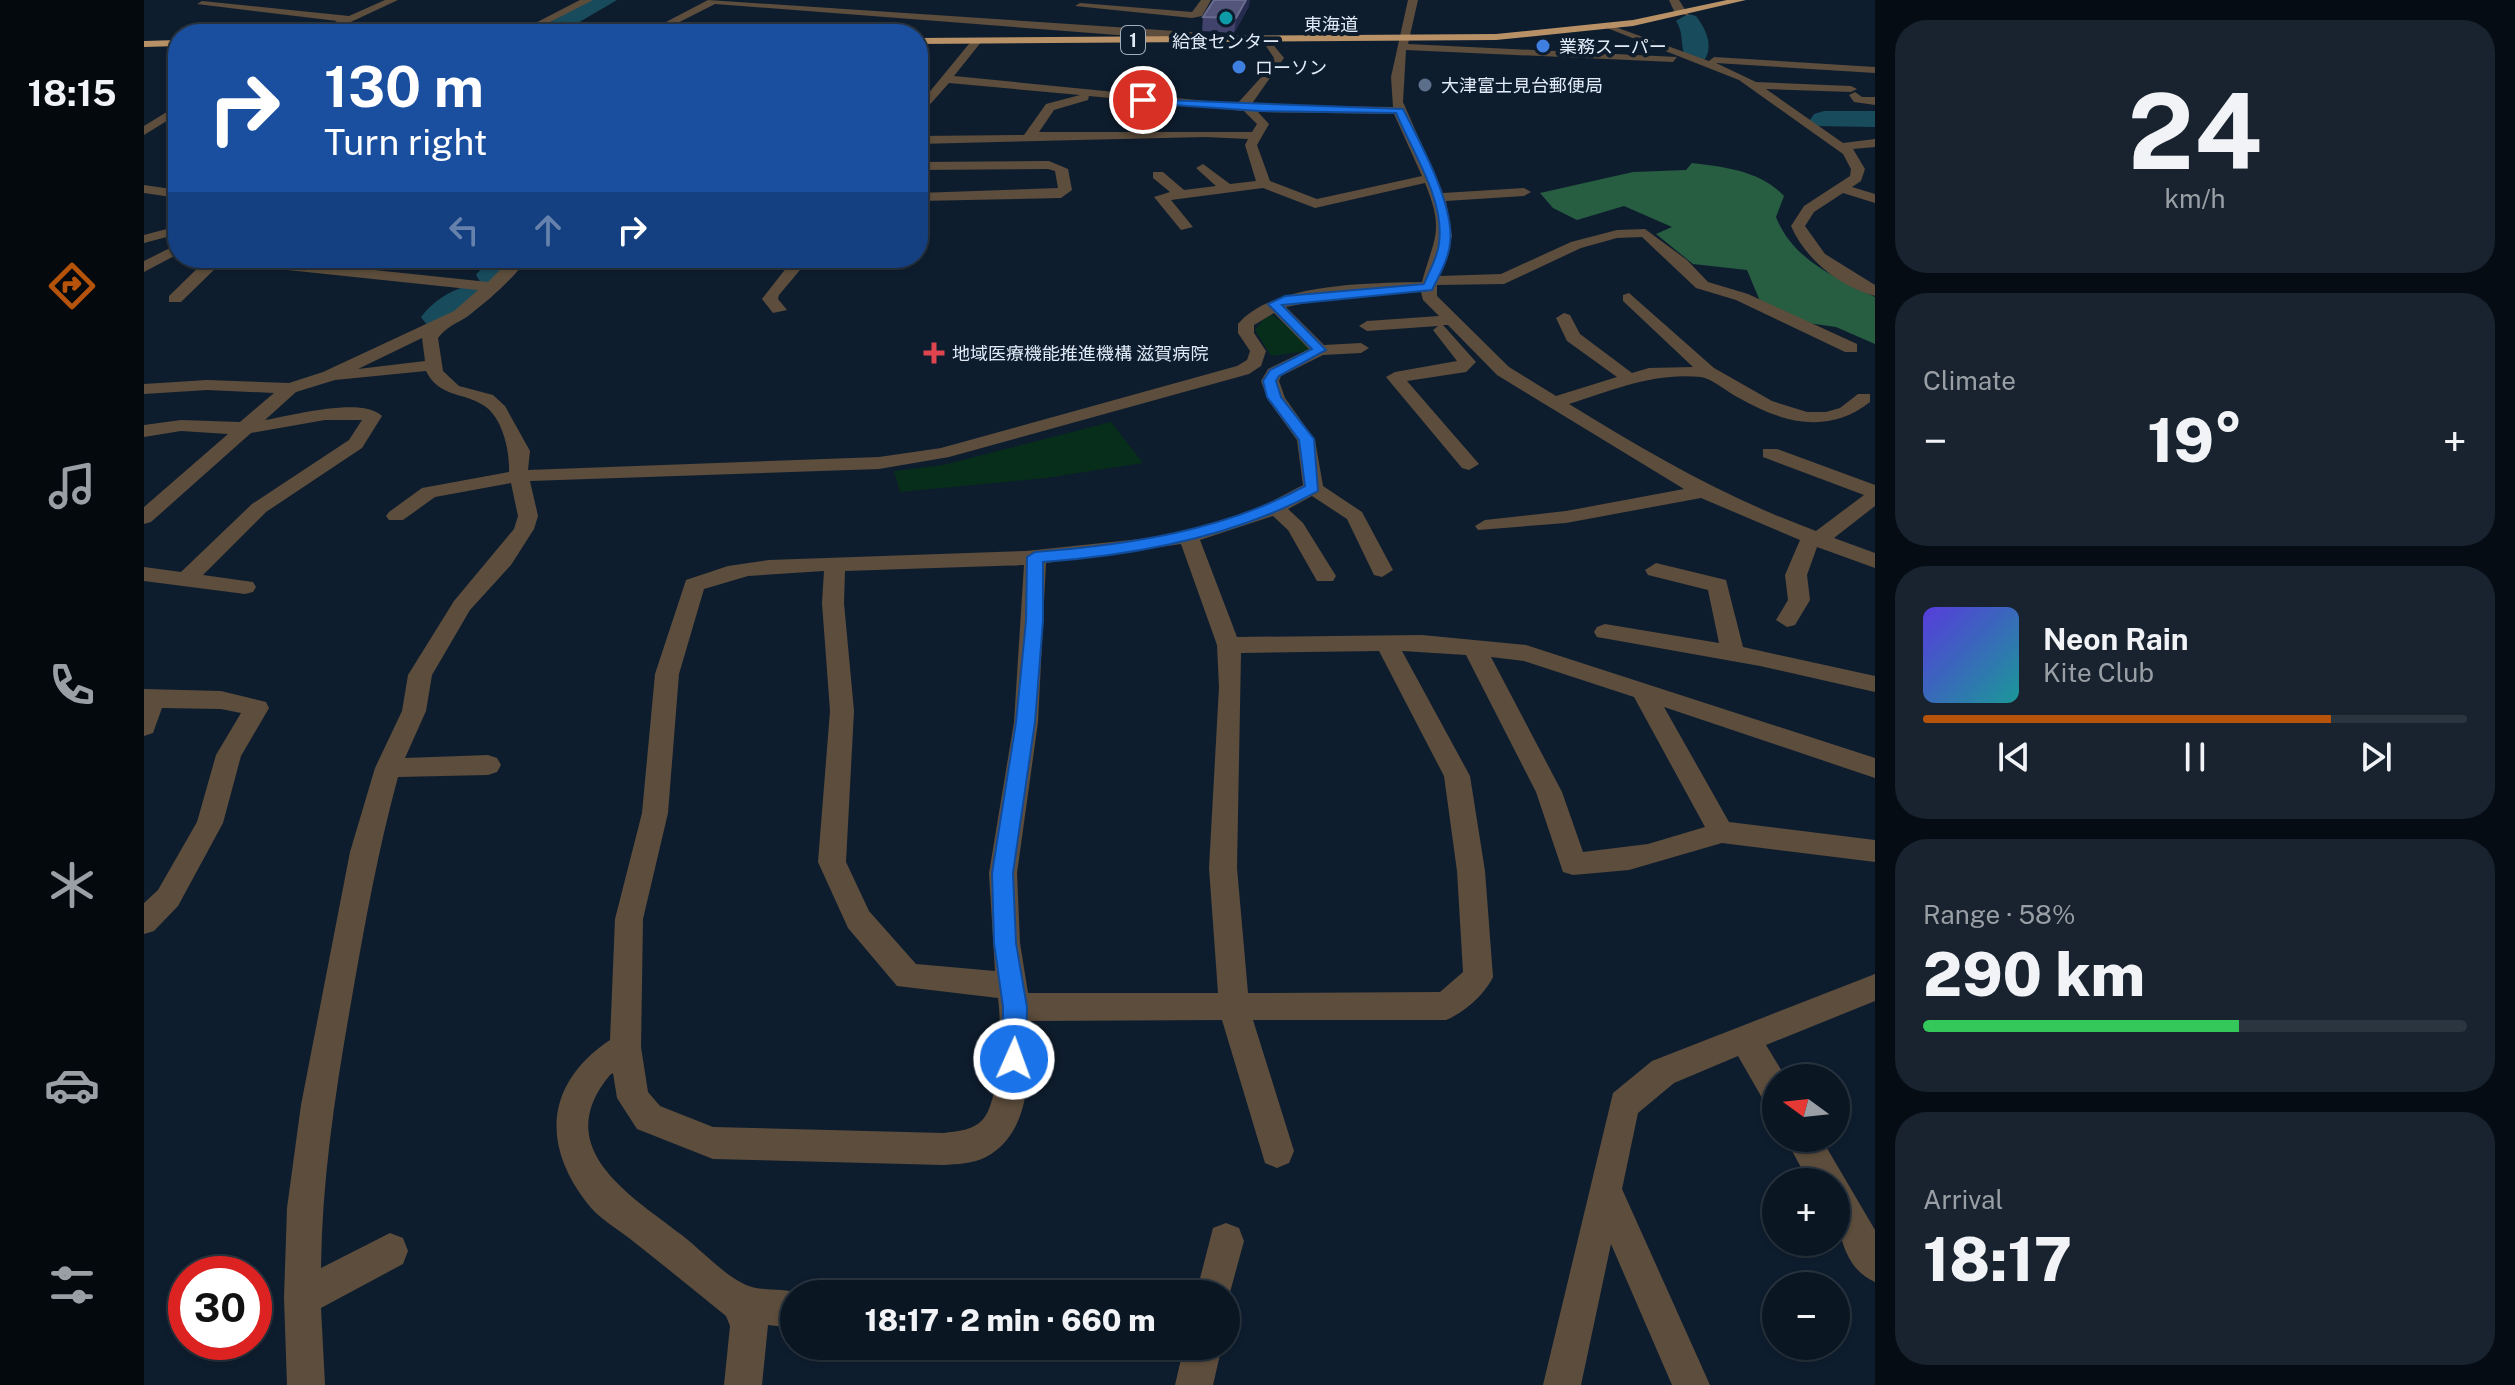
<!DOCTYPE html>
<html lang="en">
<head>
<meta charset="utf-8">
<style>
  body { margin:0; font-family:"Public Sans","Noto Sans JP",sans-serif; background:#18232f; color:#f1f3f6; height:100vh; display:flex; flex-direction:column; font-size:30px; white-space:nowrap }
  * { box-sizing:border-box; margin:0 }
  p { font-size:26px; color:#999fa5 }
  .icon { flex:none; width:44px; height:44px; fill:none; stroke:currentColor; stroke-width:2; stroke-linecap:round; stroke-linejoin:round }
  .map { position:relative; flex:1; overflow:hidden }
  .side { display:flex; flex-direction:column; gap:20px; padding:20px; background:#060c13; width:640px }
  .side>* { flex:none }
  .hud { position:absolute; left:24px; top:24px; width:760px; height:244px; border-radius:32px; box-shadow:0 2px 6px #0004,0 0 0 2px #2a3540; background:#1a4fa0; color:#fff; overflow:hidden }
  .needle { width:52px; rotate:285deg }
  .fabs { position:absolute; left:1618px; top:1064px; display:grid; gap:16px }
  .fabs a { display:grid; place-items:center; width:88px; height:88px; border-radius:50%; background:#0a1622; box-shadow:0 2px 6px #0004,0 0 0 2px #2a3540; font-size:40px }
  .speed { position:absolute; left:24px; top:1256px; display:flex; gap:16px; font-size:40px; font-weight:700; text-align:center }
  .speed>* { display:grid; place-content:center; width:104px; height:104px; border-radius:50%; background:#0a1622; box-shadow:0 2px 6px #0004,0 0 0 2px #2a3540; line-height:1 }
  .speed .limit { border:12px solid #d22; background:#fff; color:#111 }
  .pin { position:absolute; display:grid; place-items:center; width:68px; height:68px; color:#fff; margin:-34px; border:4px solid #fff; border-radius:50%; box-shadow:0 2px 8px #0007 }
  .me { position:absolute; width:88px; margin:-44px; rotate:2deg; stroke-linejoin:round; filter:drop-shadow(0 0 6px #0008) }
  .turn { display:flex; align-items:center; gap:28px; height:168px; padding:0 24px; font-size:36px }
  .turn .icon { width:104px; height:104px; stroke-width:2.5 }
  .turn b { display:block; font-size:56px; line-height:68px }
  .lanes { display:flex; align-items:center; height:76px; padding:0 24px; background:#0003; justify-content:center; gap:40px; direction:ltr }
  .lanes .off { opacity:.35 }
  .big { font-size:60px; font-weight:800; line-height:1.1 }
  .side .tile { flex:1; display:flex; flex-direction:column; justify-content:center; gap:12px; min-width:0; padding:0 28px; border-radius:32px; background:#18232f }
  .side .dial { align-items:center; gap:0 }
  .dial b { font-size:104px; line-height:1 }
  .song { display:flex; align-items:center; gap:24px }
  .cover { width:96px; height:96px; border-radius:12px; background:linear-gradient(135deg,hsl(250 70% 55%),hsl(180 70% 35%)) }
  .played { height:8px; border-radius:4px; background:linear-gradient(90deg,#b45309 75%,#2a3540 75%) }
  .keys { display:flex; justify-content:space-around; direction:ltr }
  .heat { display:flex; justify-content:space-between; align-items:center; font-size:44px; direction:ltr }
  .charge { height:12px; border-radius:6px; background:linear-gradient(90deg,#34c759 58%,#2a3540 0) }
  .trip { position:absolute; left:636px; top:1280px; width:460px; height:80px; border-radius:40px; background:#0a1622; box-shadow:0 2px 6px #0004,0 0 0 2px #2a3540; font-weight:800; line-height:80px; text-align:center }
  main { display:flex; flex:1; min-height:0 }
  .menu { display:flex; flex-direction:column; width:144px; justify-content:space-around; align-items:center; background:#04090e; color:#999fa5 }
  .menu .icon { width:56px; height:56px }
  .menu .selected { color:#b45309 }
  .menu b { font-size:36px; color:#f1f3f6 }
  .map>svg:first-child { display:block }
  .green { fill:#072d1b }
  .forest { fill:#275d41 }
  .lines { fill:none; stroke-linecap:round; stroke-linejoin:round }
  .river { fill:#184c5c; fill-rule:evenodd }
  .minor { fill:#5d4d3c; fill-rule:evenodd }
  .highway { fill:#b89266; fill-rule:evenodd }
  .wall { fill:#42436c }
  .shaded-wall { fill:#262c4d }
  .building { fill:#53557a; stroke:#696c8e; stroke-width:2 }
  .route { fill:#1a73e8; stroke:#114b97; stroke-width:2 }
  .culture-dot { fill:#0f9aa8; stroke:#0e1d2e; stroke-width:3 }
  .shop-dot { fill:#3f7fe0; stroke:#0e1d2e; stroke-width:3 }
  .service-dot { fill:#5c6f8a; stroke:#0e1d2e; stroke-width:3 }
  .health-dot { fill:#e0444e; stroke:#0e1d2e; stroke-width:3 }
  .labels { text-anchor:middle; dominant-baseline:central; stroke-width:8; stroke-linejoin:round; paint-order:stroke }
  .far-street-label { font-size:18px; fill:#e1ebf7; stroke:#0e1d2e }
  .shield { fill:#0e1d2e; stroke:#a2adbb; stroke-width:2 }
  .shield-label { font-size:18px; font-weight:bold; fill:#e1ebf7 }
  .far-poi-label { font-size:18px; fill:#e1ebf7; stroke:#0e1d2e; text-anchor:start }
</style>
</head>
<body>
<main>
<nav class="menu">
<b>18:15</b>
<svg class="icon selected" aria-label="directions" viewBox="0 0 24 24"><path d="M12 3l9 9-9 9-9-9zM9 14v-3h6M13 9l2 2-2 2"/></svg>
<svg class="icon" aria-label="music" viewBox="0 0 24 24"><path d="M9 18V5l10-2v13"/><circle cx="6" cy="18" r="3"/><circle cx="16" cy="16" r="3"/></svg>
<svg class="icon" aria-label="phone" viewBox="0 0 24 24"><path d="M5 4h4l2 5-3 2q2 4 5 5l2-3 5 2v4C11 20 4 13 5 4z"/></svg>
<svg class="icon" aria-label="climate" viewBox="0 0 24 24"><path d="M12 3v18M4 7l16 10M4 17L20 7"/></svg>
<svg class="icon" aria-label="car" viewBox="0 0 24 24"><path d="M5 17H2v-5l4-1 3-4h7l3 4 3 1v5h-3M9 17h6M6 11h13"/><circle cx="7" cy="17" r="2"/><circle cx="17" cy="17" r="2"/></svg>
<svg class="icon" aria-label="filters" viewBox="0 0 24 24"><path d="M4 7h16M4 17h16"/><circle cx="9" cy="7" r="2"/><circle cx="15" cy="17" r="2"/></svg>
</nav>
<div class="map">
<svg width="1731" height="1385" viewBox="0 0 1731 1385">
  <rect width="100%" height="100%" fill="#0e1d2e"/>
  <!-- green -->
  <g class="green">
    <polygon points="1129,315 1166,344 1163,351 1127,356 1111,330 1122,316"/>
    <polygon points="967,422 999,463 902,478 756,492 750,471 799,465"/>
  </g>
  <!-- forest -->
  <path class="forest" d="M1548 163C1581 167 1617 171 1640 196L1632 217C1649 260 1692 278 1731 297V344L1692 327 1664 323 1616 301 1603 270 1549 264 1512 234 1528 227 1480 206 1433 220 1409 208 1396 193 1489 172 1542 170Z"/>
  <g class="lines">
    <!-- river -->
    <g class="river">
      <polygon points="445,0 473,0 415,34 391,31"/>
      <path d="M1544 14 1552 16C1561 28 1570 45 1561 59H1543C1535 48 1541 34 1532 21Z"/>
      <polygon points="1680,111 1731,111 1731,127 1670,126 1666,120 1670,114"/>
      <path d="M346 258H383C370 276 361 288 337 283L332 275Z"/>
      <path d="M324 286 337 289 342 297C329 317 306 331 283 325L277 317C288 302 306 290 324 286Z"/>
    </g>
    <!-- minor -->
    <g class="minor">
      <polygon points="241,0 254,0 181,34 167,34 193,21 53,4 58,1 205,16"/>
      <polygon points="436,0 449,0 383,34 370,34"/>
      <polygon points="564,0 1047,32 1083,40 1078,43 571,4 512,34 499,34"/>
      <polygon points="1057,0 1067,0 1058,16 1048,18 931,6 936,3 1048,12"/>
      <path d="M1264 0H1274L1264 44 1533 57 1529 62 1262 50 1259 102 1299 193 1380 188 1387 192 1380 196 1302 201 1308 236 1295 276 1357 274 1427 242 1473 230 1501 229 1543 260 1564 282 1604 294 1713 344V352H1701L1592 300 1552 288 1498 237 1473 238 1437 248 1360 284 1293 285V296L1365 367 1412 396 1473 377 1423 341 1412 318 1420 313 1426 315 1436 334 1488 373 1505 368 1549 367 1479 301V295L1485 293 1570 368 1628 401 1663 412H1682L1696 408 1714 394H1726V402C1684 435 1639 423 1595 398 1583 392 1569 379 1557 377 1511 372 1468 390 1425 404 1506 454 1582 498 1672 531L1720 495 1619 457V449H1633L1731 485V506L1690 538 1731 553V568L1673 547 1663 575 1666 600 1651 625 1643 627 1632 620 1644 600 1641 575 1656 540 1557 498 1422 523 1334 530 1331 526 1341 520 1422 511 1540 489 1353 375 1304 325H1299L1332 362 1322 372 1263 381 1335 464 1325 470 1318 468 1242 377 1251 372 1313 361 1289 330 1294 326 1223 331 1215 326 1223 321 1295 316 1279 300 1277 292 1187 298 1142 307 1180 345 1217 343 1225 348 1217 353 1179 355 1137 376 1135 381 1141 398 1171 440 1179 486 1218 512 1249 570 1238 577 1230 575 1203 519 1168 496 1144 509 1159 523 1192 576 1189 581H1173L1144 530 1129 516 1056 540 1093 637 1278 635 1382 645 1731 758V778L1520 707 1585 822 1731 840V862L1578 843 1485 870 1429 875 1419 872 1392 792 1322 655 1258 651 1326 776 1341 871 1349 977C1341 994 1320 1013 1302 1020H1109L1150 1151 1145 1163 1133 1168 1121 1163 1078 1020 886 1021C885 1067 889 1132 842 1157 829 1164 813 1164 799 1165L569 1159 493 1129 473 1098 469 1073 466 1075C405 1148 486 1195 539 1236 558 1251 580 1275 602 1285 618 1292 639 1287 656 1294H650V1328L624 1325 618 1385H580L586 1326 582 1316C550 1290 518 1264 485 1238 472 1228 453 1217 443 1203 396 1143 403 1082 466 1040L471 919 498 813 511 674 542 580 584 566 625 560 882 551 1006 538 1060 526 1113 509 1159 485 1153 440 1124 400 1117 381 1124 369 1165 349 1130 313 1110 325V333L1122 351 1117 366 1105 374 805 457 735 469 386 481 394 516 390 529 367 565 326 610 288 675 282 711 261 758 344 755 353 758 357 765 353 772 344 775 254 777C234 850 221 923 208 997 192 1088 178 1177 177 1268L246 1233 259 1238 264 1251 259 1264 177 1308 181 1385H143L140 1298 143 1208 157 1105 206 852 231 768 258 711 264 675 310 601 370 529 374 516 367 483 291 497 259 520H245L242 516 245 512 278 488 365 472C366 452 359 417 339 405 318 392 295 397 282 371L191 380 152 392 121 420C147 416 218 396 238 416L218 448 122 512 59 575 109 582 112 587 109 592 101 594 0 581V567L37 572 108 504 205 440 218 420H181L107 433 7 522 0 524V507L84 434 37 431 0 437V425L37 420 96 422 130 393 63 390 0 394V384L63 380 145 383 179 372 310 311 334 290 77 263 37 302H25V296L64 258H117L344 282 368 258H384C368 280 346 299 324 316 312 324 303 326 294 338L299 371 315 386 349 395 361 406 386 451 384 470 735 457 797 448 1093 366 1103 360 1106 351 1094 333V324C1128 283 1226 283 1278 282 1290 237 1301 232 1281 183L1171 208 1119 188 1027 200 1049 227 1037 230 1010 197 1026 192 1009 178V172H1019L1040 190 1072 186 1052 168 1059 164 1086 184 1112 181 1101 145 1104 139 1061 137 774 144V136L880 135 902 104 936 95 805 83 774 118V106L829 39 838 41 810 76 1093 104 1120 74 1130 58 1118 40 1123 37 1140 58 1107 105 1249 107 1247 77ZM945 96 1100 111 1113 124 1108 132H895L910 110 944 100ZM1114 112 1250 114 1278 176 1173 199 1126 181 1113 145 1125 124ZM278 338 281 361 214 369ZM1037 544 1073 645 1075 687 1065 868 1074 993H884L876 943 873 873 894 722 902 563ZM880 565 870 722 845 873 851 971 772 964 725 911 702 862 710 711 700 603 701 571ZM680 571 678 603 686 711 674 862 704 928 753 986 854 998C858 1024 856 1098 840 1118 830 1131 813 1131 799 1133L569 1127 516 1106 504 1092 497 1047 499 919 524 813 535 674 560 589 604 576ZM1235 651 1300 776 1313 871 1319 972 1296 992 1104 993 1093 868 1097 653ZM1347 657 1380 661 1490 697 1561 827 1504 844 1439 852 1418 792Z"/>
      <polygon points="1525,0 1535,0 1545,16 1530,11"/>
      <path d="M1463 24 1565 61 1570 57 1731 67V73L1572 63 1612 82 1707 86 1713 89 1707 92 1622 89 1699 143 1731 139V147L1709 149 1721 169 1717 181 1708 187 1731 194V203L1699 193 1670 212 1661 226 1681 254 1731 285V296C1695 286 1662 260 1647 226L1660 206 1706 176 1707 169 1699 154 1595 80 1463 28Z"/>
      <polygon points="1711,92 1718,97 1731,97 1731,105 1710,102 1705,95"/>
      <polygon points="34,105 34,114 0,135 0,126"/>
      <polygon points="905,161 924,169 928,190 917,198 774,201 774,193 914,188 911,171 904,169 774,170 774,162"/>
      <polygon points="0,185 34,190 34,198 0,193"/>
      <polygon points="34,226 34,234 0,243 0,235"/>
      <polygon points="34,244 34,254 0,272 0,261"/>
      <polygon points="650,258 666,258 635,295 634,299 643,310 629,313 618,299"/>
      <polygon points="1512,563 1582,580 1599,647 1731,676 1731,692 1616,666 1453,637 1450,632 1453,627 1461,624 1575,643 1564,590 1504,575 1501,570"/>
      <polygon points="0,689 77,691 122,702 125,708 97,756 79,823 34,906 10,931 0,934 0,903 14,890 53,822 72,755 97,713 77,709 18,708 9,733 0,736"/>
      <polygon points="1731,974 1731,1001 1622,1045 1642,1078 1632,1078 1632,1107 1621,1103 1594,1056 1530,1083 1494,1113 1478,1189 1566,1385 1528,1385 1467,1244 1437,1385 1399,1385 1469,1093 1508,1061"/>
      <path d="M1641 1138H1677L1731 1230V1282C1694 1266 1692 1217 1692 1182H1665Z"/>
      <polygon points="1082,1223 1095,1228 1100,1241 1082,1307 1082,1294 1052,1294 1069,1228"/>
      <polygon points="1040,1346 1078,1346 1069,1385 1031,1385"/>
    </g>
    <!-- highway -->
    <g class="highway">
      <polygon points="1583,0 1602,0 1489,26 1352,40 774,44 774,38 1352,34 1489,20"/>
      <polygon points="34,40 34,46 0,47 0,41"/>
    </g>
  </g>
  <!-- wall -->
  <polygon class="wall" points="1105,6 1090,33 1058,31 1059,17"/>
  <!-- shaded-wall -->
  <polygon class="shaded-wall" points="1102,0 1106,0 1105,6 1090,33 1092,18"/>
  <!-- building -->
  <polygon class="building" points="1070,0 1102,0 1092,18 1059,17"/>
  <!-- route -->
  <path class="route" d="M995 99 1259 109C1276 142 1311 206 1306 243 1305 258 1295 276 1288 290L1138 305 1182 350 1135 376 1132 381 1137 397 1170 439 1174 491C1091 537 993 555 899 562V621L891 722 869 873 872 943 883 1007 882 1059 878 1067 870 1071 861 1067 858 1059 859 1007 850 943 848 873 872 722 882 621 883 557 891 552C983 545 1079 531 1161 486L1155 440 1123 397 1119 381 1126 370 1168 349 1124 304 1141 296 1280 284C1285 271 1294 257 1295 243 1301 200 1268 151 1252 113L1116 111 999 103Z"/>
  <!-- markers -->
  <circle class="culture-dot" cx="1082" cy="18" r="8"/>
  <g class="shop-dot">
    <circle cx="1399" cy="46" r="8"/>
    <circle cx="1095" cy="67" r="8"/>
  </g>
  <circle class="service-dot" cx="1281" cy="85" r="8"/>
  <path class="health-dot" d="M786 341h8v8h8v8h-8v8h-8v-8h-8v-8h8z"/>
  <g class="labels">
    <!-- far-street labels -->
    <g class="far-street-label">
      <text x="1187" y="24">東海道</text>
    </g>
    <!-- shield labels -->
    <rect class="shield" x="977" y="26" width="24" height="28" rx="6"/>
    <g class="shield-label">
      <text x="989" y="40">1</text>
    </g>
    <!-- far-poi labels -->
    <g class="far-poi-label">
      <text x="1082" y="41" text-anchor="middle">給食センター</text>
      <text x="1415" y="46">業務スーパー</text>
      <text x="1111" y="67">ローソン</text>
      <text x="1297" y="85">大津富士見台郵便局</text>
      <text x="808" y="353">地域医療機能推進機構 滋賀病院</text>
    </g>
  </g>
</svg>
<div class="fabs">
<a><svg class="needle" viewBox="-14 -14 28 28"><path d="M0-13l5 13h-10z" fill="#e53935"/><path d="M0 13l5-13h-10z" fill="#999fa5"/></svg></a>
<a>+</a>
<a>−</a>
</div>
<div class="speed"><div class="limit">30</div></div>
<div class="pin" style="left:999px;top:100px;background:#d93025"><svg class="icon" aria-label="arrive" viewBox="0 0 24 24"><path d="M6 21V4h12l-3 4 3 4H6"/></svg></div>
<svg class="me" style="left:870px;top:1059px" viewBox="-20 -20 40 40"><circle r="17" fill="#1a73e8" stroke="#fff" stroke-width="3"/><path d="M0-11L8 9 0 5-8 9z" fill="#fff"/></svg>
<div class="trip">18:17 · 2 min · 660 m</div>
<div class="hud">
<div class="turn"><svg class="icon" aria-label="right" viewBox="0 0 24 24"><path d="M7 20v-9h11M14 6l5 5-5 5"/></svg><div><b>130 m</b>Turn right</div></div>
<div class="lanes"><svg class="icon off" aria-label="left" viewBox="0 0 24 24"><path d="M17 20v-9H6M10 6l-5 5 5 5"/></svg><svg class="icon off" aria-label="ahead" viewBox="0 0 24 24"><path d="M12 20V5M6 11l6-6 6 6"/></svg><svg class="icon" aria-label="right" viewBox="0 0 24 24"><path d="M7 20v-9h11M14 6l5 5-5 5"/></svg></div>
</div>
</div>
<section class="side">
<div class="tile dial"><b>24</b><p>km/h</p></div>
<div class="tile"><p>Climate</p>
<div class="heat"><a>−</a><b class="big">19°</b><a>+</a></div>
</div>
<div class="tile">
<div class="song"><i class="cover"></i><div><b>Neon Rain</b><p>Kite Club</p></div></div>
<div class="played"></div>
<div class="keys"><svg class="icon" aria-label="previous" viewBox="0 0 24 24"><path d="M18 5L8 12l10 7zM5 5v14"/></svg><svg class="icon" aria-label="pause" viewBox="0 0 24 24"><path d="M8 5v14M16 5v14"/></svg><svg class="icon" aria-label="next" viewBox="0 0 24 24"><path d="M6 5l10 7-10 7zM19 5v14"/></svg></div>
</div>
<div class="tile"><p>Range · 58%</p><b class="big">290 km</b><div class="charge"></div></div>
<div class="tile"><p>Arrival</p><b class="big">18:17</b></div>
</section>
</main>
</body>
</html>
